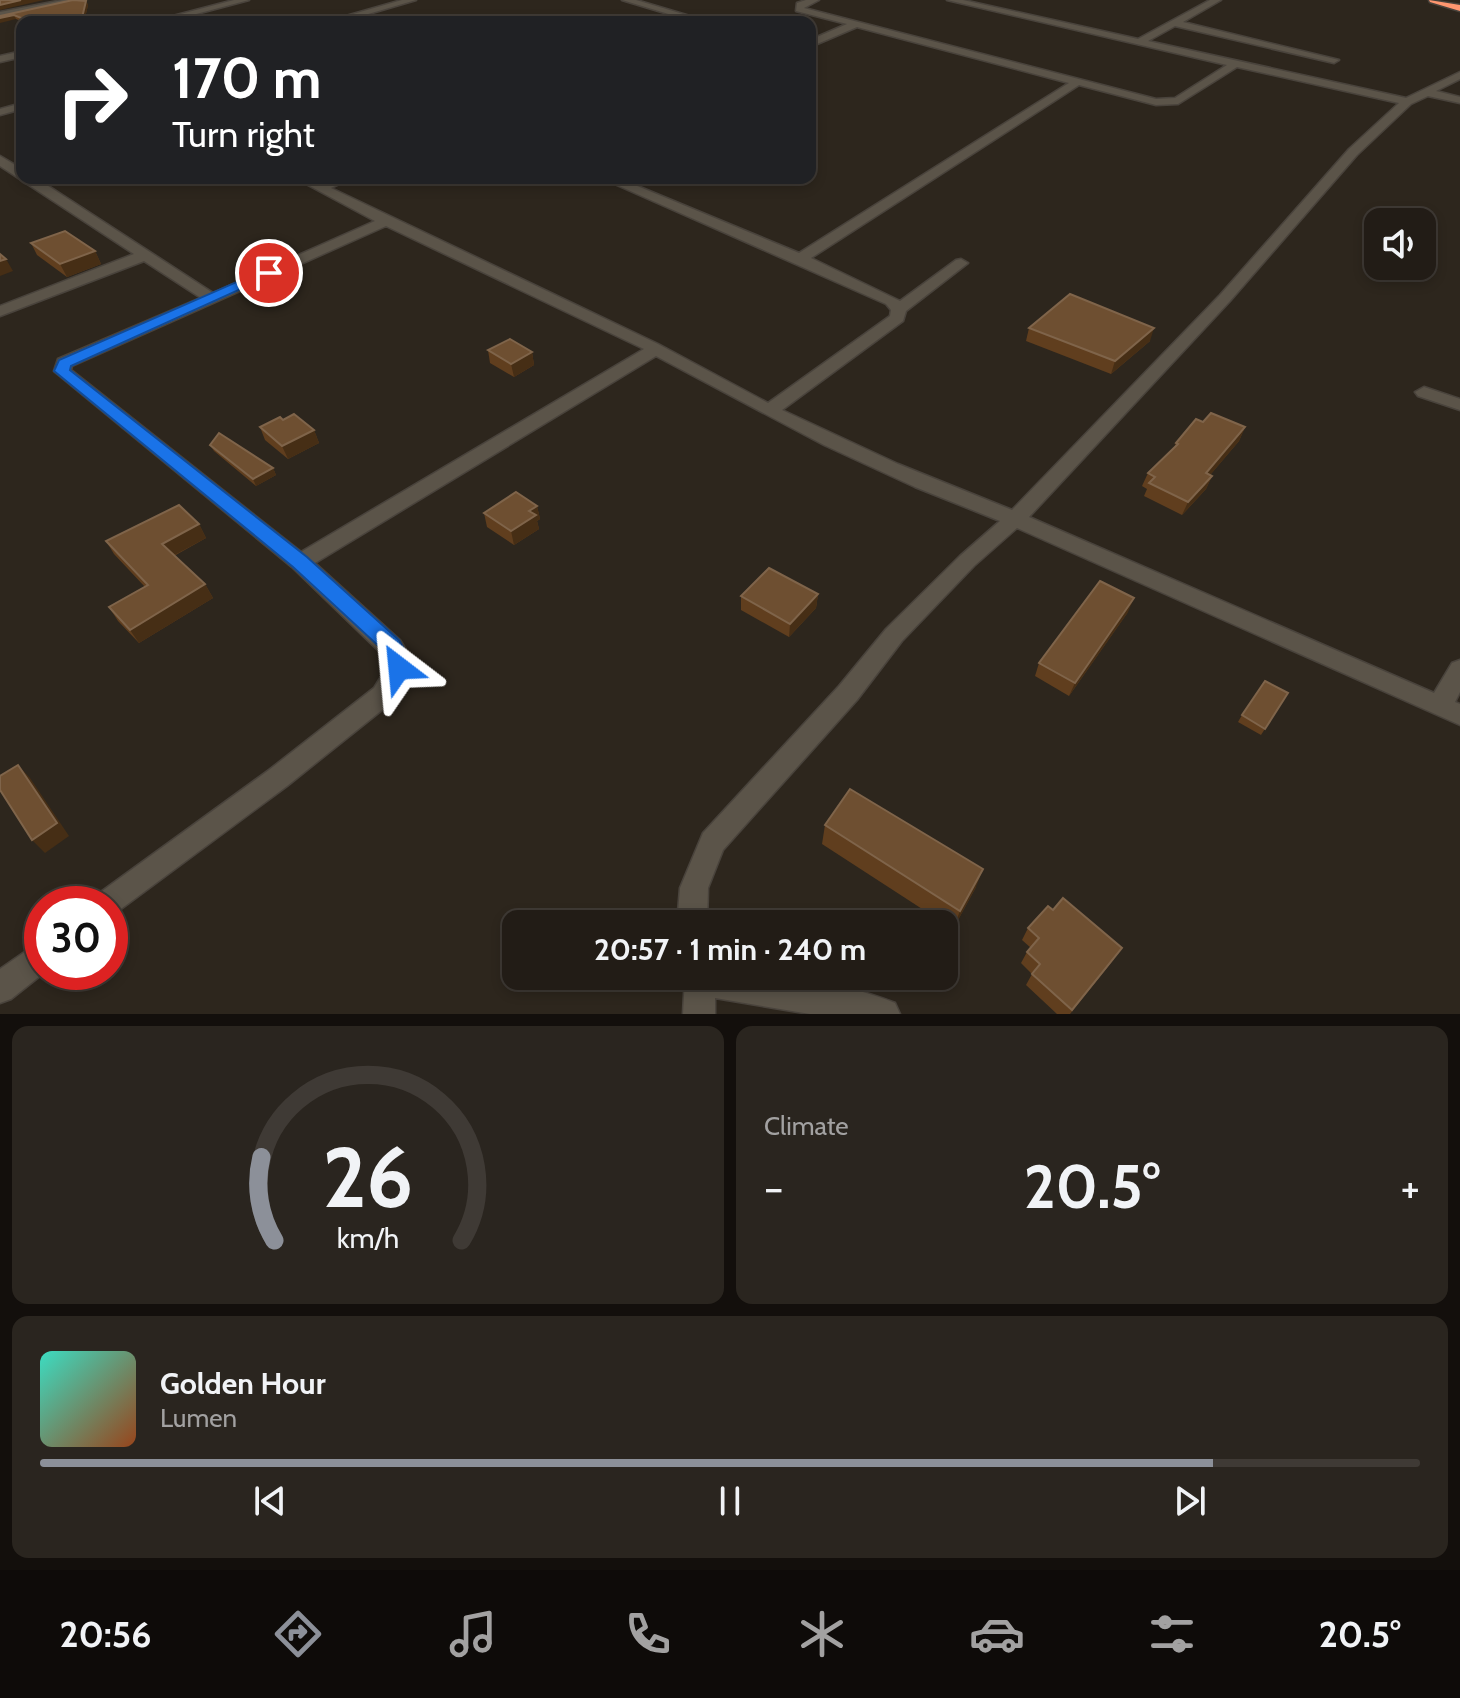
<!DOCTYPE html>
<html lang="en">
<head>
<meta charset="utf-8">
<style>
  body { margin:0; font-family:Cabin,sans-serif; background:#2a251f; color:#f1f3f6; height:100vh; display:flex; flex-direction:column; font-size:30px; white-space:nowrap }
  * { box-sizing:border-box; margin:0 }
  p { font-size:26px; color:#a2a1a1 }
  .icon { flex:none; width:44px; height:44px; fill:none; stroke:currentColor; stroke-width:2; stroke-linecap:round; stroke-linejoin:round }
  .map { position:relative; height:1014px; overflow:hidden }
  .side { display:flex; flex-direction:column; gap:12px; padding:12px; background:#130f0c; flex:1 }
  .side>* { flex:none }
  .top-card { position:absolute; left:16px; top:16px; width:800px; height:168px; border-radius:16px; box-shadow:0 4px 12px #0003,0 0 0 2px #3f3a35; background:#202124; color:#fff; overflow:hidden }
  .fabs { position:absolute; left:1364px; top:208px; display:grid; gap:16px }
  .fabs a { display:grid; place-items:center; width:72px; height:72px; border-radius:16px; background:#221c16; box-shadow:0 4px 12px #0003,0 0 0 2px #3f3a35; font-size:40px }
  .speed { position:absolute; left:24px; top:886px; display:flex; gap:16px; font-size:40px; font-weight:700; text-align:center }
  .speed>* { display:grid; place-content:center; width:104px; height:104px; border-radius:50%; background:#221c16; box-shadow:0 4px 12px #0003,0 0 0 2px #3f3a35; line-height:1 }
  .speed .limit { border:12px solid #d22; background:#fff; color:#111 }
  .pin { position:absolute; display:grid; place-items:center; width:68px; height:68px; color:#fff; margin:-34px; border:4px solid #fff; border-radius:50%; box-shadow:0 2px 8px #0007 }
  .me { position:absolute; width:88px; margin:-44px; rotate:331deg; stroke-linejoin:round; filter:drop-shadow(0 0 6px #0008) }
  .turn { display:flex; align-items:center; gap:28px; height:168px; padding:0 24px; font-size:36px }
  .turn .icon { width:104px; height:104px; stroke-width:2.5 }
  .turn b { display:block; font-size:56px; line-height:68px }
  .big { font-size:60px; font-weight:800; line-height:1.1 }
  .side .widget { flex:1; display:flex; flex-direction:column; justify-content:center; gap:12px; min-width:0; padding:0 28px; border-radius:16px; background:#2a251f }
  .side .dial { align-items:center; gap:0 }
  .dial svg { height:208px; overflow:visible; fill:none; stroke:#3f3a35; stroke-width:7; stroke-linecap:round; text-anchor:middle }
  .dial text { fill:#f1f3f6; stroke:none }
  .song { display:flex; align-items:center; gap:24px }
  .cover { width:96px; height:96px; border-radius:12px; background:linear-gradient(135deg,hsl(170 70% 55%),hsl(20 70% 35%)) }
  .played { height:8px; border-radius:4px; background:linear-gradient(90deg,#8c9099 85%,#3f3a35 85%) }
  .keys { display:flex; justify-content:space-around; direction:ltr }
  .heat { display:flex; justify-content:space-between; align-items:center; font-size:44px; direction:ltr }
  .side .tiles { flex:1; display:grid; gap:12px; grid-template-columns:1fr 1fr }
  .widget:last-child { grid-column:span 2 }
  .trip { position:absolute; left:502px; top:910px; width:456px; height:80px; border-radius:16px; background:#221c16; box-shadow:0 4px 12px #0003,0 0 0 2px #3f3a35; font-weight:800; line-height:80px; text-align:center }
  .menu { display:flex; height:128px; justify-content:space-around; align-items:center; background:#0e0b09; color:#a2a1a1 }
  .menu .icon { width:56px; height:56px }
  .menu .on { color:#8c9099 }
  .menu b { font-size:36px; color:#f1f3f6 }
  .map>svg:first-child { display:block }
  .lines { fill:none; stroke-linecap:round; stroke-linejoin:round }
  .street-casing { stroke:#49433c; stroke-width:3 }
  .secondary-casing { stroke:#49433c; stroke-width:3 }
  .highway-casing { stroke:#49433c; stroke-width:3 }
  .street { fill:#5b5449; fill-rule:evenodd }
  .secondary { fill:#5b5449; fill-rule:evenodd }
  .highway { fill:#fe966f; fill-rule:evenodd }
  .wall { fill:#603e1e }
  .shaded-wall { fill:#462e15 }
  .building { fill:#6e4f31; stroke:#7f644a; stroke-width:2 }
  .route { fill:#1a73e8; stroke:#114b97; stroke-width:2 }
</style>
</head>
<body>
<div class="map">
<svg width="1460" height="1014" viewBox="0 0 1460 1014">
  <rect width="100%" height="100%" fill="#2d261d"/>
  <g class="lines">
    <!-- street casing -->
    <g class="street-casing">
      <g id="street">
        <polygon points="63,0 81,0 0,18 0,12"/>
        <polygon points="402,0 416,0 341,22 325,22"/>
        <polygon points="622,0 636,0 710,22 695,22"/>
        <path d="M806 0H819L804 8 1156 99 1175 98 1227 65 947 0H963L1138 39 1210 0H1221L1183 22 1339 60 1334 63 1175 26 1148 41 1406 98 1460 72V79L1436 91 1460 97V103L1428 96 1411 104 1357 155 1230 301 1029 517 1434 693 1452 663 1460 660V692L1455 702 1460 704V725L1017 528 974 566 902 641 857 700 723 850 708 888 707 924H677L680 888 703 833 839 686 886 629 960 556 1000 521 915 487 824 445 656 356 315 563 400 640 411 658V668L392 702 287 786 110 917V904H94L98 894 269 770 374 688 387 667V659L292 567 54 371 58 359 201 298 144 261 0 316V306L134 254 0 166V156L22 169V178H36L213 293 375 221 295 178H311L321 183 335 178H352L331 188 658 344 768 403 890 316 891 310 886 304 601 178H618L799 253 1069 83 857 27 810 47V40L847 24 796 11 797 3ZM1237 67 1399 103 1349 149 1220 295 1012 510 898 464 782 410 903 321 906 311 968 263 961 259 956 260 900 301 811 258 1079 85 1156 105 1178 104ZM386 226 644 349 301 552 71 370 72 366Z"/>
        <polygon points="22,103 22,109 0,115 0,109"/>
        <polygon points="1424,387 1460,399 1460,410 1418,396 1415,392"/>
        <polygon points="42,940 42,972 45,972 11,999 0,1003 0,969"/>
        <path d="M685 976C754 976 830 976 895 1003L900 1014H810L715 998V1014H683Z"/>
      </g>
    </g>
    <!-- secondary casing -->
    <g class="secondary-casing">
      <g id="secondary">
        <polygon points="234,0 249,0 166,22 150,22"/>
        <polygon points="22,51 22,57 0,62 0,56"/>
      </g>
    </g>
    <!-- highway casing -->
    <g class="highway-casing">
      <polygon id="highway" points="1429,0 1460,5 1460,11 1430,2"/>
    </g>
    <!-- street -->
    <use href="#street" class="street"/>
    <!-- secondary -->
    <use href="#secondary" class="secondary"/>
    <!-- highway -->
    <use href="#highway" class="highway"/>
  </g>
  <!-- wall -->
  <g class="wall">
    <polygon points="86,1 88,5 84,22 23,22 16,19 0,16"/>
    <polygon points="31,243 95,251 101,264 67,277 37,255"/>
    <polygon points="1029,328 1150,341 1111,374 1026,341"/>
    <polygon points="488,350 532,352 534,365 514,377 490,363"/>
    <polygon points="283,420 314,430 319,443 288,459 265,440 260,427"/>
    <polygon points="1203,422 1245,427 1239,441 1210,475 1212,476 1206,489 1182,515 1144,496 1147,489 1142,486 1148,473 1174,448 1176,443"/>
    <polygon points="210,445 273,468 276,475 256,486 214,451"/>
    <polygon points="537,506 540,519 537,521 539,529 514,545 487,527 484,513"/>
    <polygon points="199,524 206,538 174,556 205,584 213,598 139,643 118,621 109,607 145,587 114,554 106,541"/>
    <polygon points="818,594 816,608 789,637 741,610 741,596"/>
    <polygon points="1128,612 1069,696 1035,676 1039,663"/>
    <polygon points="1288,693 1261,735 1238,722 1242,715"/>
    <polygon points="825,825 976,887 953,929 822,844"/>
    <polygon points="1028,928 1114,959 1070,1014 1057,1014 1026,985 1032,974 1021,963 1027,952 1031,948 1022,940"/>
  </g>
  <!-- shaded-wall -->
  <g class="shaded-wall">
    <polygon points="21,0 44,0 0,10 0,5"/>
    <polygon points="86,1 88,5 84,22 79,22"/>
    <polygon points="14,15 16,19 0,23 0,18"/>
    <polygon points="95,251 101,264 67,277 60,264"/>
    <polygon points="6,259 13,271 0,276 0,261"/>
    <polygon points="1154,328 1150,341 1111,374 1115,361"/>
    <polygon points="532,352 534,365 514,377 511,364"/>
    <polygon points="1245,427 1239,441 1200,487 1206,473"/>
    <polygon points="314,430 319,443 288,459 282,446"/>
    <polygon points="273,468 276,475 256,486 253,479"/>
    <polygon points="1212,476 1206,489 1182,515 1188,502"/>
    <polygon points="537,506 540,519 537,521 539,529 514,545 511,531 529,511"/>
    <polygon points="199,524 206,538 169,558 162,544"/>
    <polygon points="205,584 213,598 139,643 130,630"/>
    <polygon points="818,594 816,608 789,637 790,624"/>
    <polygon points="1134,598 1128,612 1069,696 1075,683"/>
    <polygon points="18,765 30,778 69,836 45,853 32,840"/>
    <polygon points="983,869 976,887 953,929 960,911"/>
  </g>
  <!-- building -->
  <g class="building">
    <polygon points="0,0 21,0 0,5"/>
    <polygon points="73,0 86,1 81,22 31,22 14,15 0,18 0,16"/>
    <polygon points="65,231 95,251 60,264 31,243"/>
    <polygon points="0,254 6,259 0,261"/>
    <polygon points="1070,294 1154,328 1115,361 1029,328"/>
    <polygon points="510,339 532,352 511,364 488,350"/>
    <polygon points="1211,413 1245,427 1206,473 1212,476 1188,502 1149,483 1155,477 1148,473 1178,444 1176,443 1196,419 1203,422"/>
    <polygon points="294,414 314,430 282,446 260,427 280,417 283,420"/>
    <polygon points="219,433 273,468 253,479 210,445"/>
    <polygon points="516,492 537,506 529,511 536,515 511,531 484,513"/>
    <polygon points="179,505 199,524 162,544 205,584 130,630 109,607 148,585 106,541"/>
    <polygon points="769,568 818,594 790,624 741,596"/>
    <polygon points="1100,581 1134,598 1075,683 1039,663"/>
    <polygon points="1265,681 1288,693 1265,729 1242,715"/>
    <polygon points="18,765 57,823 32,840 0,790 0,776"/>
    <polygon points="850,789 983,869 960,911 825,825"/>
    <polygon points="1063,898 1122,948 1072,1010 1032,974 1040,964 1027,952 1039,938 1028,928 1048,906 1053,910"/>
  </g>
  <!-- route -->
  <polygon class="route" points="264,270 276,273 71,366 70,370 307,557 399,640 409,658 406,674 399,677 391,674 385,652 293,567 54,371 59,360"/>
</svg>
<div class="fabs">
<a><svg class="icon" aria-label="sound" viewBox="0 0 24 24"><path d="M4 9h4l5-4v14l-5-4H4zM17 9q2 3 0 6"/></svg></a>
</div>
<div class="speed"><div class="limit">30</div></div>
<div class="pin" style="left:269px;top:273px;background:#d93025"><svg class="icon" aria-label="arrive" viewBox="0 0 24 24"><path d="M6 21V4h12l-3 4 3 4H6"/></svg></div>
<svg class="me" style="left:399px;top:668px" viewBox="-20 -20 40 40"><path d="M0-17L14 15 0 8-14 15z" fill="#1a73e8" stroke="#fff" stroke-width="4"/></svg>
<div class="trip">20:57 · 1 min · 240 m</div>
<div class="top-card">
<div class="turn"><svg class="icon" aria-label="right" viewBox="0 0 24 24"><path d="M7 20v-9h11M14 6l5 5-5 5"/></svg><div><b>170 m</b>Turn right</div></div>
</div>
</div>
<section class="side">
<div class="tiles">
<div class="widget dial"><svg viewBox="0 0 100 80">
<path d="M14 69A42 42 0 1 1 86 69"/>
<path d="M14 69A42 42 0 0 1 9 37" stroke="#8c9099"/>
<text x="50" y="56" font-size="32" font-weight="700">26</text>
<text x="50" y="72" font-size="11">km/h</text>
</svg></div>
<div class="widget"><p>Climate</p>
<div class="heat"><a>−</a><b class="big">20.5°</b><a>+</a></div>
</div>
<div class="widget">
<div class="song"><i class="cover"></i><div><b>Golden Hour</b><p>Lumen</p></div></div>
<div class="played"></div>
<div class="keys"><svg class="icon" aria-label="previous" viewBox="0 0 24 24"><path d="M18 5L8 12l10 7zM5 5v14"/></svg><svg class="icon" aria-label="pause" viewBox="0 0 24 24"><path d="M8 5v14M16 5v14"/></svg><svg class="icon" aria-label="next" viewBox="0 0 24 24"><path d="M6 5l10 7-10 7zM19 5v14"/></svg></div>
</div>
</div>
</section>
<nav class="menu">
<b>20:56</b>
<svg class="icon on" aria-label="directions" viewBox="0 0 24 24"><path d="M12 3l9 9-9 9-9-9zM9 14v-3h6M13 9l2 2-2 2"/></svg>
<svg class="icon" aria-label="music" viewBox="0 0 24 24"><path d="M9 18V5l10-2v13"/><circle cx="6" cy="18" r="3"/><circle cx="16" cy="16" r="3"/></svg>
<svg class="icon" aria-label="phone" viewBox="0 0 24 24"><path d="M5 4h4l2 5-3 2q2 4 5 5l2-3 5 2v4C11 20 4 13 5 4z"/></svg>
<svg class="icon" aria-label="climate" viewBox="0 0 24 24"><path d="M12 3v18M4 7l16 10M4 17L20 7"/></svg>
<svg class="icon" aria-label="car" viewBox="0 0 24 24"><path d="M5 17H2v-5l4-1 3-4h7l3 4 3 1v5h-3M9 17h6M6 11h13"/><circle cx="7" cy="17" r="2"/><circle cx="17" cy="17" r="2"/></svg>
<svg class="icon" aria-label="filters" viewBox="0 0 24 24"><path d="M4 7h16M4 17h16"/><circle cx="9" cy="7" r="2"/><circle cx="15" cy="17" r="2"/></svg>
<b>20.5°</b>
</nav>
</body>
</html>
